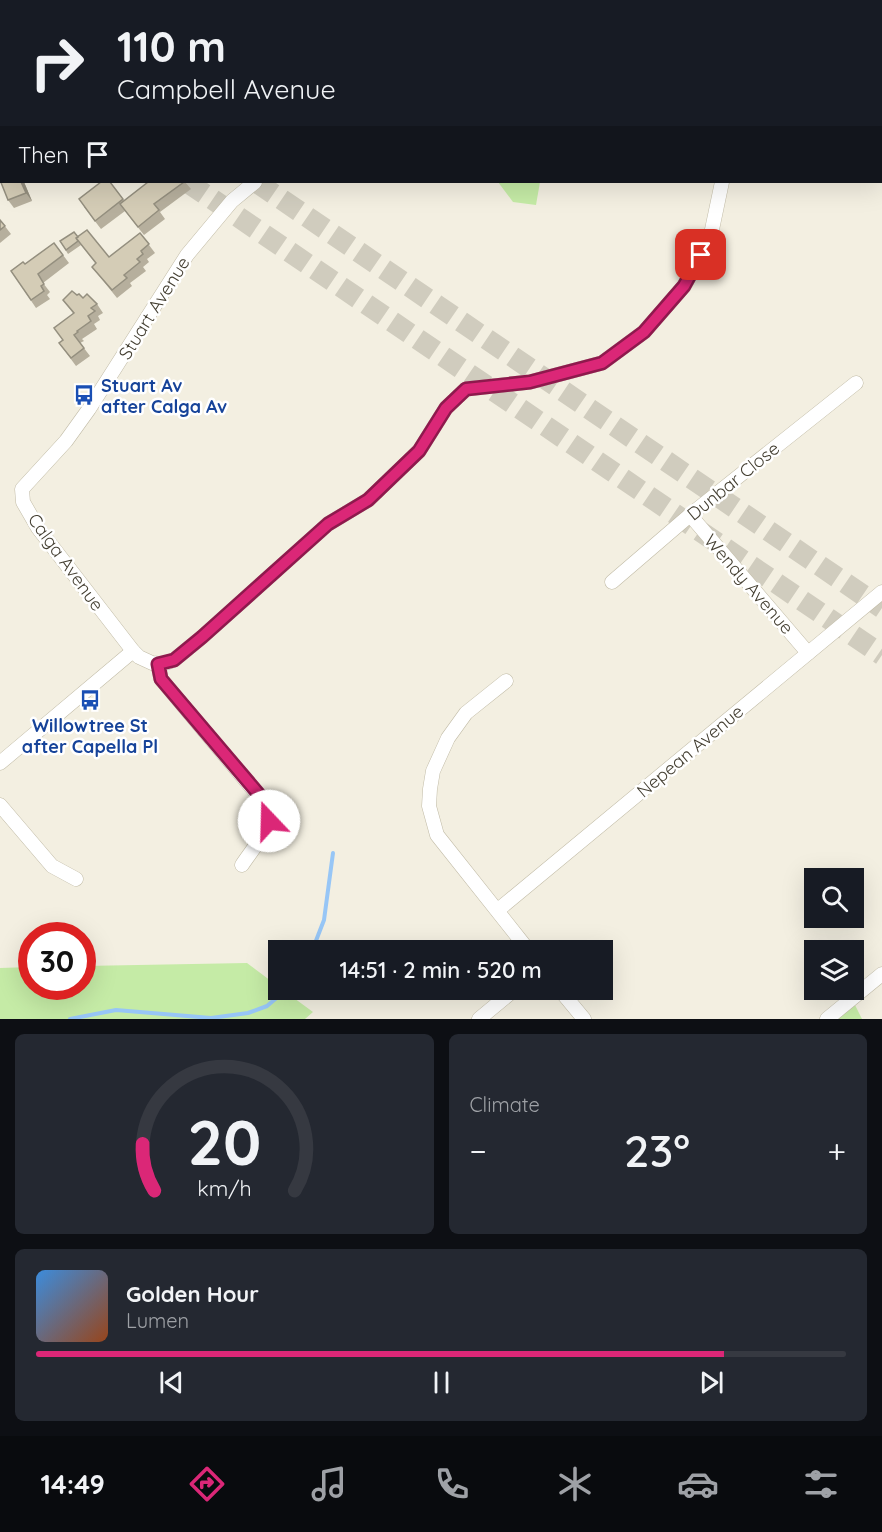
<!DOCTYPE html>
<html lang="en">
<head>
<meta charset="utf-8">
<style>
  body { margin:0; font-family:Quicksand,sans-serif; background:#242831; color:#f1f3f6; height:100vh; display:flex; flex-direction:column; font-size:22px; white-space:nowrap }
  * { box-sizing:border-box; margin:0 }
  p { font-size:20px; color:#9ea1a6 }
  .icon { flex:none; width:33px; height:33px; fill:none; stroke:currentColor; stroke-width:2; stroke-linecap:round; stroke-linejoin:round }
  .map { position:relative; height:1019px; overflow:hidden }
  .details { display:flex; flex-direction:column; gap:15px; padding:15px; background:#0d0f14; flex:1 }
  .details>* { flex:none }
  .top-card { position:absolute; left:0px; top:0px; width:882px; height:183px; box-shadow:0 6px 24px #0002; background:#171b24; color:#f1f3f6; overflow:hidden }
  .controls { position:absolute; left:804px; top:868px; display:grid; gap:12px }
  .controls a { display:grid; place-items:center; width:60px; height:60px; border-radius:0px; background:#171b24; box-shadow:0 6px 24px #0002; font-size:30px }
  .speed { position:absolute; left:18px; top:922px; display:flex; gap:12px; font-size:30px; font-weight:700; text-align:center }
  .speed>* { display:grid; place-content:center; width:78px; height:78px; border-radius:50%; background:#171b24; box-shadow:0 6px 24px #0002; line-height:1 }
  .speed .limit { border:9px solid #d22; background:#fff; color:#111 }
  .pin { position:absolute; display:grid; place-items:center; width:51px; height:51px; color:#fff; margin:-26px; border-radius:12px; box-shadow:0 3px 9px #0006 }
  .me { position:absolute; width:66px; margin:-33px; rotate:339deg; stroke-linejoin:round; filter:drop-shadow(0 0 4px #0008) }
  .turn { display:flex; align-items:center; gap:21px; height:126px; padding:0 18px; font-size:27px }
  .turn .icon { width:78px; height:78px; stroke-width:2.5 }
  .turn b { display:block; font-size:42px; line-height:51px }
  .then { display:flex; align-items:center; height:57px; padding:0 18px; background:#0003; gap:12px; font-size:22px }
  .big { font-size:45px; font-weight:600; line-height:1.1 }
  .details .tile { flex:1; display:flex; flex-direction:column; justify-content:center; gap:9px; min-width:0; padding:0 21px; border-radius:9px; background:#242831 }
  .details .dial { align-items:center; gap:0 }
  .dial svg { height:156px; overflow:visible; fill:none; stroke:#363941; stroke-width:7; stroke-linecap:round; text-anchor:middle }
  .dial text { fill:#f1f3f6; stroke:none }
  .song { display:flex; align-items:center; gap:18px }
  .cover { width:72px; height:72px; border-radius:9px; background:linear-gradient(135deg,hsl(210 70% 55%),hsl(20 70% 35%)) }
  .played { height:6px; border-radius:3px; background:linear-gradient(90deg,#db2777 85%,#363941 85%) }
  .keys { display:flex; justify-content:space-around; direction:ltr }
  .heat { display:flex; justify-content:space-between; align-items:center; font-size:33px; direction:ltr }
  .details .tiles { flex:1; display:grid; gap:15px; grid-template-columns:1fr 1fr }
  .tile:last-child { grid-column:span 2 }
  .trip { position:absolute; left:268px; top:940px; width:345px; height:60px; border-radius:0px; background:#171b24; box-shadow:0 6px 24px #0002; font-weight:600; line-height:60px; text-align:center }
  .tabs { display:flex; height:96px; justify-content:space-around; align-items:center; background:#090b0e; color:#9ea1a6 }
  .tabs .icon { width:42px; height:42px }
  .tabs .selected { color:#db2777 }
  .tabs b { font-size:27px; color:#f1f3f6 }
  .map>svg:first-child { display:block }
  .green { fill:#c5eba6 }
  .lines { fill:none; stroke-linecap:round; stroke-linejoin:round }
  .stream { stroke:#97c6f6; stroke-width:4 }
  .highway-tunnel { stroke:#d0ccbe; stroke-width:21; stroke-dasharray:21 10; stroke-linecap:butt }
  .minor-casing { stroke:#c1bba6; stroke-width:15 }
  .highway-casing { stroke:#ebb423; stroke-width:22 }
  .minor { stroke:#fff; stroke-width:14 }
  .highway { stroke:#ffd960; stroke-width:21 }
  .wall { fill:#b6af9d }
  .shaded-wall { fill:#948f7f }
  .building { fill:#d4ccb6; stroke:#948f7f; stroke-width:1.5 }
  .route-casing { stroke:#8e194d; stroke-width:15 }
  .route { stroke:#db2777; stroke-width:10 }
  .labels { text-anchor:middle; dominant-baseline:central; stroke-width:5; stroke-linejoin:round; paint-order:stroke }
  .street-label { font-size:18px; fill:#443f32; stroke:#fff }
  .transit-label { font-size:18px; font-weight:bold; fill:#164399; stroke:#fff; text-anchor:start }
</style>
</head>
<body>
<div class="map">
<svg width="882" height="1019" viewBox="0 0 882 1019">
  <rect width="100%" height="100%" fill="#f3efe1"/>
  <!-- green -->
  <g class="green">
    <polygon points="498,182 540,182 536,205 513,202"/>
    <polygon points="247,963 279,987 279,990 283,990 313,1012 305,1019 0,1019 0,968 31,967 32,987 82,987 83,966"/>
    <polygon points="852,999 862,1019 829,1019"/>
  </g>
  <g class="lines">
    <!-- stream -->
    <g class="stream">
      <polyline points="312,951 324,920 333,853"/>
      <polyline points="70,1019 116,1010 211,1018 248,1013 267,1006 286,990"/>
    </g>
    <!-- highway-tunnel -->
    <g class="highway-tunnel">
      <polyline points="0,14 2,15"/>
      <polyline points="0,59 2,60"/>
      <polyline points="187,182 882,655"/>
      <polyline points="256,182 882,608"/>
    </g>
    <!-- minor casing -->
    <g class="minor-casing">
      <g id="minor">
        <polyline points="463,2 464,0"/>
        <polyline points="880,67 882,67"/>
        <polyline points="255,182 232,201 187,255 89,409 66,441 22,489 23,502 38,528 133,651 139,657 152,663 163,664 174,660 202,637 328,524 368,500 419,451 446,408 466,389 530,382 602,363 644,332 684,286 710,239 722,182"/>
        <polyline points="690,515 808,653"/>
        <polyline points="612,582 690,515 856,383"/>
        <path d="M158 664 161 679 267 806C273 828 253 848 242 865"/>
        <polyline points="506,681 466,713 448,738 433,771 430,789 429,806 437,835 529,951"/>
        <polyline points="0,763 133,651"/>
        <polyline points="0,805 52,866 76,879"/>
        <polyline points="498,910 882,592"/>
        <polyline points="560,990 584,1019"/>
        <polyline points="479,1019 514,990"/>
        <polyline points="827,1019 882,974"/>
      </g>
    </g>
    <!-- highway casing -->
    <g class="highway-casing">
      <g id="highway">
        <polyline points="853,0 854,2"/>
        <polyline points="880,9 882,11"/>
        <polyline points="880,43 882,46"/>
      </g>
    </g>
    <!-- minor -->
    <use href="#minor" class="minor"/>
    <!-- highway -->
    <use href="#highway" class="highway"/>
  </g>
  <!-- wall -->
  <g class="wall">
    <polygon points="176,0 196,0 197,2 177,2"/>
    <rect x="269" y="0" width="29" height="2"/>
    <polygon points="358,0 373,0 371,2 359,2"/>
    <polygon points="2,182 24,182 32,201 14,208 8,200"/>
    <polygon points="110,182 124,201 148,182 147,182 185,182 191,189 160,212 165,219 144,235 125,211 101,229 84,207"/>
    <polygon points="0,220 11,234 0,243"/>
    <polygon points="140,233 155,253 147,259 149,262 143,267 146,271 130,283 132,286 117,298 92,267 96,264 81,245 68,254 60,241 78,237 109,257"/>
    <polygon points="54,243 69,263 43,283 50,292 47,295 50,299 36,308 11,271 25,264"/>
    <polygon points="77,295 97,304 103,313 98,316 100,320 94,324 97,329 82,339 84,341 80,343 90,356 76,366 59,343 63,340 73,313 63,300"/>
  </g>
  <!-- shaded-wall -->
  <g class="shaded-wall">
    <polygon points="414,0 424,0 423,2 416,2"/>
    <polygon points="528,0 538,0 537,2 528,2"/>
    <polygon points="570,0 579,0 578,2 570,2"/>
    <polygon points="21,182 24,182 32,201 26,193"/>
  </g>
  <!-- building -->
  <g class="building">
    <polygon points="87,0 98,0 99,2 85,2"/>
    <rect x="205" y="0" width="23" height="2"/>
    <rect x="269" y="0" width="13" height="2"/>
    <rect x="495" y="0" width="33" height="2"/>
    <rect x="554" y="0" width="16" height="2"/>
    <polygon points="719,0 779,0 780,2 716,2"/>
    <polygon points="797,0 803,0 804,2 794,2"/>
    <polygon points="0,84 2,85 2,120 0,118"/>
    <polygon points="0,149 2,152 2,182 21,182 26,193 8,200 0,180"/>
    <polygon points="101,182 110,182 123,199 95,221 79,199"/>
    <polygon points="147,182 184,182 154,204 159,210 138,227 120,204 148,182"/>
    <polygon points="0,220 5,226 0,230"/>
    <polygon points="87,230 109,257 140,233 149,244 141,251 143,254 137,259 140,262 124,275 127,278 112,290 92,267 96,263 76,238"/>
    <polygon points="74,232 78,237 76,238 78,241 66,250 60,241"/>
    <polygon points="54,243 63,255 38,274 44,284 41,286 44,291 31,300 11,271 23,262 25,264"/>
    <polygon points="72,291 77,295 79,294 83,298 87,294 97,304 91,308 95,311 88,316 91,321 77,331 78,332 74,335 84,348 71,358 59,343 63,340 54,328 74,313 63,300"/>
  </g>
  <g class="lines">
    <!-- route casing -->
    <g class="route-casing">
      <polyline id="route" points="269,821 268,810 262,798 161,679 158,664 174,660 202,637 328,524 368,500 419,451 446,408 466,389 530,382 602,363 644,332 684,286 701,255"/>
    </g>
    <!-- route -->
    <use href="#route" class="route"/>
  </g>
  <!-- icons -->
  <defs>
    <g id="bus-bare" transform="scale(1.62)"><path d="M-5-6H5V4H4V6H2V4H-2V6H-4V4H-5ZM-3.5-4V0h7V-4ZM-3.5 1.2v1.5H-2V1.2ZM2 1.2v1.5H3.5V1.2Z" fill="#1a4fb4" stroke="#fff" stroke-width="2.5" paint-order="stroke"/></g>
  </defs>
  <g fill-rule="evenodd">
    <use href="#bus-bare" x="84" y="395"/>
    <use href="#bus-bare" x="90" y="700"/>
  </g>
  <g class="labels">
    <!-- street labels -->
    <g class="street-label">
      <text transform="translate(154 308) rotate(-58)">Stuart Avenue</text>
      <text transform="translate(733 481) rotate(-39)">Dunbar Close</text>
      <text transform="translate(66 562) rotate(54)">Calga Avenue</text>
      <text transform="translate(749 584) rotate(49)">Wendy Avenue</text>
      <text transform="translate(690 751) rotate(-40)">Nepean Avenue</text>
    </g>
    <!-- transit labels -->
    <g class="transit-label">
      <text x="101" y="385">Stuart Av<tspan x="101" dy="21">after Calga Av</tspan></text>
      <text x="90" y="725" text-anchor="middle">Willowtree St<tspan x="90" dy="21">after Capella Pl</tspan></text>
    </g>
  </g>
</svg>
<div class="controls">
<a><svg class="icon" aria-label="search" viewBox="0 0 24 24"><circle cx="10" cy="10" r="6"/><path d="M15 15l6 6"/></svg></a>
<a><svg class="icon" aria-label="layers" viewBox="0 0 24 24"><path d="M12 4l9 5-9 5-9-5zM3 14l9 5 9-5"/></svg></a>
</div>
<div class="speed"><div class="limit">30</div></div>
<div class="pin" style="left:701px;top:255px;background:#d93025"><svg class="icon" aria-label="arrive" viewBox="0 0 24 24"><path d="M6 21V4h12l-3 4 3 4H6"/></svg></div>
<svg class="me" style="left:269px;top:821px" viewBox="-20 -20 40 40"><circle r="19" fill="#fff"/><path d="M0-13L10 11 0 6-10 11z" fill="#db2777"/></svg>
<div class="trip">14:51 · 2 min · 520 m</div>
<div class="top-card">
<div class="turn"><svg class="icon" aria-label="right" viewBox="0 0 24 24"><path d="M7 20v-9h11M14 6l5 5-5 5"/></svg><div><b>110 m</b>Campbell Avenue</div></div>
<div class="then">Then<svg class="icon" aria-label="arrive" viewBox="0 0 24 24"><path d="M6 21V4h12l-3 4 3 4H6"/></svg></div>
</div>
</div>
<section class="details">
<div class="tiles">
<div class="tile dial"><svg viewBox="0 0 100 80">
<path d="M14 69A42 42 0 1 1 86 69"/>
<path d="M14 69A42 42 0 0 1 8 45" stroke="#db2777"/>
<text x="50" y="56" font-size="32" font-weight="700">20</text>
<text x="50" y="72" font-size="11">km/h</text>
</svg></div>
<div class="tile"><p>Climate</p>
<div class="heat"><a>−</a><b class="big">23°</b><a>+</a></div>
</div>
<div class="tile">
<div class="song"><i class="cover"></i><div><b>Golden Hour</b><p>Lumen</p></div></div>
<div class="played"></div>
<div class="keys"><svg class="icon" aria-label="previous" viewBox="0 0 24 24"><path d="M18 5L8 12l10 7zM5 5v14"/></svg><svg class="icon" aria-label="pause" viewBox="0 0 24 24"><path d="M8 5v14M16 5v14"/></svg><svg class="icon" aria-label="next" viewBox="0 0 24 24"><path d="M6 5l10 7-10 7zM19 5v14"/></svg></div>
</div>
</div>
</section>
<nav class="tabs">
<b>14:49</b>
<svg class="icon selected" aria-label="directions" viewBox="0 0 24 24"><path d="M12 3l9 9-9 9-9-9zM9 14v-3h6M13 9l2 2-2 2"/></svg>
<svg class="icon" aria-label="music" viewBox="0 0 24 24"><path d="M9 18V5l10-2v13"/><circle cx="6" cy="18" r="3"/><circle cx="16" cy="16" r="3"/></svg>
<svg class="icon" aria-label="phone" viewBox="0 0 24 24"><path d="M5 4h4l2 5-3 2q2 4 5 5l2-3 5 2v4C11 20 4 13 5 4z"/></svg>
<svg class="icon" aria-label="climate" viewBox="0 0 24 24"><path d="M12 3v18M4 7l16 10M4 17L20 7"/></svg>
<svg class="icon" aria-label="car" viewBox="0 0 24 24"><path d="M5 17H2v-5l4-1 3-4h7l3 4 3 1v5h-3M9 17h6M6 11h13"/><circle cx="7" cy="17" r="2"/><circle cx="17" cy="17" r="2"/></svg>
<svg class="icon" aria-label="filters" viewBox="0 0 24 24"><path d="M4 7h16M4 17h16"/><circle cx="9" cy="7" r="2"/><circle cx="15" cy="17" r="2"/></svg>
</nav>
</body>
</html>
